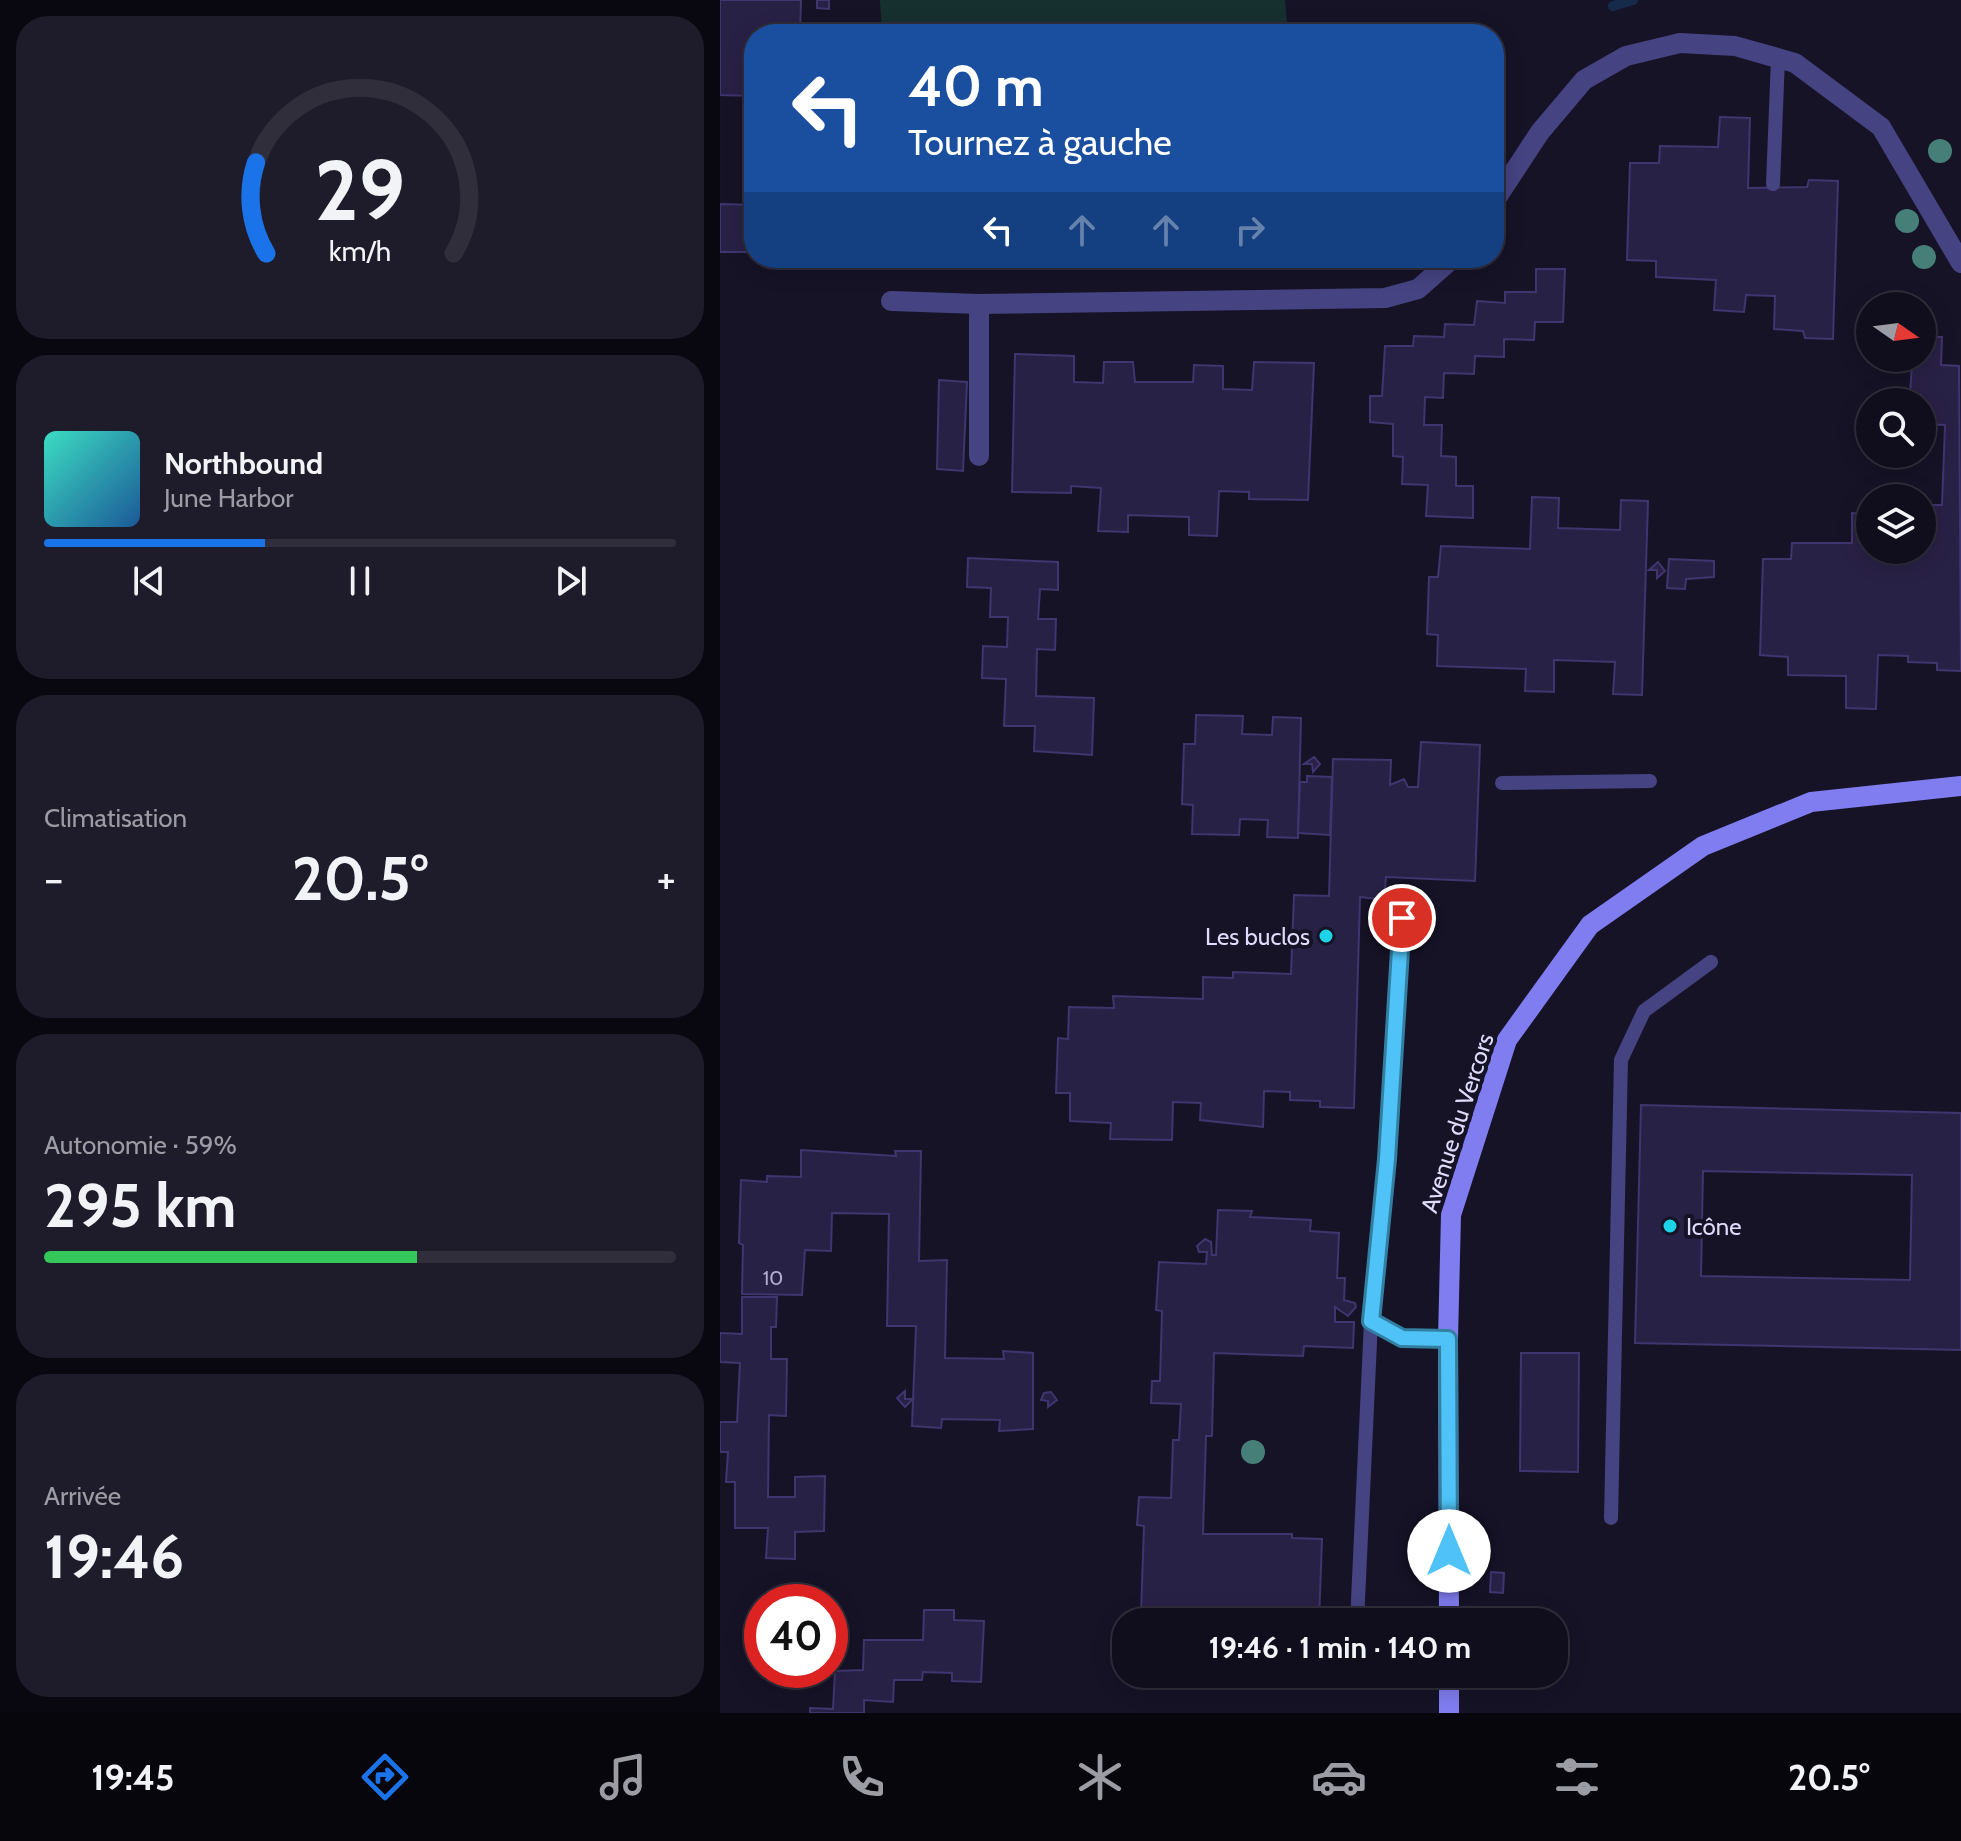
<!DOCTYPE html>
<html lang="fr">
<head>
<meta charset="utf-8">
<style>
  body { margin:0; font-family:Cabin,sans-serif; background:#1e1c2a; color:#f1f3f6; height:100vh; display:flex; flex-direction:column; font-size:30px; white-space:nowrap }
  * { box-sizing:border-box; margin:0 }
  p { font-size:26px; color:#9c9ca4 }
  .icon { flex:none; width:44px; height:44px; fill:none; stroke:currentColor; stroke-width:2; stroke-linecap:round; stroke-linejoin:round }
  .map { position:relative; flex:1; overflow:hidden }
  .sheet { display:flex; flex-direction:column; gap:16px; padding:16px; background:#090810; width:720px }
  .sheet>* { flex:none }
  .guide { position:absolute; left:24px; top:24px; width:760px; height:244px; border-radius:32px; box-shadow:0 4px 20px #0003,0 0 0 2px #302e3b; background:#1a4fa0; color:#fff; overflow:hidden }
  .needle { width:52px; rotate:104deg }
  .controls { position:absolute; left:1136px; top:292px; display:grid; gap:16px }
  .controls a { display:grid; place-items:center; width:80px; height:80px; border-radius:50%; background:#100e1d; box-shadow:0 4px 20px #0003,0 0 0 2px #302e3b; font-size:40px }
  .speed { position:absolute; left:24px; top:1584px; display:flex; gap:16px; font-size:40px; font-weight:700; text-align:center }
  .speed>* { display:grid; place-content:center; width:104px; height:104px; border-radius:50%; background:#100e1d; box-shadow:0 4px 20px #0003,0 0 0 2px #302e3b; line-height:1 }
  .speed .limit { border:12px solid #d22; background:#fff; color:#111 }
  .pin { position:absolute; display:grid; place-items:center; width:68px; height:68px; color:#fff; margin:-34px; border:4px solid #fff; border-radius:50%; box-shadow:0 2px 8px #0007 }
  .me { position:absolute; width:88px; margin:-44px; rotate:0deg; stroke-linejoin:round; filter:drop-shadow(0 0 6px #0008) }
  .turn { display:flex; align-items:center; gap:28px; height:168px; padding:0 32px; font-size:36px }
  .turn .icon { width:104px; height:104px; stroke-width:2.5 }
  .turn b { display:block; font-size:56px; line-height:68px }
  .lanes { display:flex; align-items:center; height:76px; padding:0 32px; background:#0003; justify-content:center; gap:40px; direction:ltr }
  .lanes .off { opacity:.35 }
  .big { font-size:60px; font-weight:700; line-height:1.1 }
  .sheet .card { flex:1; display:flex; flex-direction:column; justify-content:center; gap:12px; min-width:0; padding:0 28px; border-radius:32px; background:#1e1c2a }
  .sheet .dial { align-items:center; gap:0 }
  .dial svg { height:208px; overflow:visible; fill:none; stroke:#302e3b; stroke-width:7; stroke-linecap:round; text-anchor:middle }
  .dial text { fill:#f1f3f6; stroke:none }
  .song { display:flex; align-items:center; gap:24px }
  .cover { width:96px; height:96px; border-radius:12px; background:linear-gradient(135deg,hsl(170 70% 55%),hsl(210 70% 35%)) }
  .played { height:8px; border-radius:4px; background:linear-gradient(90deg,#1a73e8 35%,#302e3b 35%) }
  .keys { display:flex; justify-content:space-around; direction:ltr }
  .heat { display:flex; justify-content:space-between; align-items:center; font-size:44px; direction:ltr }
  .charge { height:12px; border-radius:6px; background:linear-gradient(90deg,#34c759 59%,#302e3b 0) }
  .trip { position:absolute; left:392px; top:1608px; width:456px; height:80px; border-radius:32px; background:#100e1d; box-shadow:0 4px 20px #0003,0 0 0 2px #302e3b; font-weight:700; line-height:80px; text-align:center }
  .menu { display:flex; height:128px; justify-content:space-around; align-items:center; background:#06060c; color:#9c9ca4 }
  .menu .icon { width:56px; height:56px }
  .menu .current { color:#1a73e8 }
  .menu b { font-size:36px; color:#f1f3f6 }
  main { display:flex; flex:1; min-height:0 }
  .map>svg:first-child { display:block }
  .green { fill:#16302f }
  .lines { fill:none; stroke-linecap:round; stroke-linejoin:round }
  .stream { stroke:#162b4c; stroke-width:10 }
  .building { fill:#282146; stroke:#40356f; stroke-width:2; fill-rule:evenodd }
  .lane { stroke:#454381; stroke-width:14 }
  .street { stroke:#454381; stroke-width:20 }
  .secondary { stroke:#807df1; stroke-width:20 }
  .tree { fill:#467e78 }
  .route-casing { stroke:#337fa1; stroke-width:20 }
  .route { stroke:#4fc3f7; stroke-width:14 }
  .poi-dot { fill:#1cd3e7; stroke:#161327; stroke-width:3 }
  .labels { text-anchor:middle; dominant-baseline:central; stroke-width:8; stroke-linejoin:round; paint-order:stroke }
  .number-label { font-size:20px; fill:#b1adce }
  .poi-label { font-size:24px; fill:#dfdcfb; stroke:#161327; text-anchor:end }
  .street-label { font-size:24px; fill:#dfdcfb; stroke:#161327 }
</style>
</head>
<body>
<main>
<section class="sheet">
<div class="card dial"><svg viewBox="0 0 100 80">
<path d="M14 69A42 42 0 1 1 86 69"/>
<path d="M14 69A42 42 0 0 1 10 34" stroke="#1a73e8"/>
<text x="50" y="56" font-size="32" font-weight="700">29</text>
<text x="50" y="72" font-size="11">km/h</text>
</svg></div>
<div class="card">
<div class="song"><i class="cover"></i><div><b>Northbound</b><p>June Harbor</p></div></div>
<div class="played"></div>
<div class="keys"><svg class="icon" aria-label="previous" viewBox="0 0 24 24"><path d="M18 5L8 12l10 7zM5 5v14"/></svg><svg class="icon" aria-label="pause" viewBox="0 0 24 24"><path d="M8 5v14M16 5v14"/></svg><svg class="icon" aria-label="next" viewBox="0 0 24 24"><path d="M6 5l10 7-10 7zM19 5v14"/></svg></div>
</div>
<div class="card"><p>Climatisation</p>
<div class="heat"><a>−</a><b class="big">20.5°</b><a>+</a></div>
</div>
<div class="card"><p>Autonomie · 59%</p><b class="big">295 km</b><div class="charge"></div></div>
<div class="card"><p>Arrivée</p><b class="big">19:46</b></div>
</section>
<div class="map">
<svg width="1241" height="1713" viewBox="0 0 1241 1713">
  <rect width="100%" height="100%" fill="#161327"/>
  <!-- green -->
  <polygon class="green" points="160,0 565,0 568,34 162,34"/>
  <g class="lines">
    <!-- stream -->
    <polyline class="stream" points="893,6 913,0"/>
  </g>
  <!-- building -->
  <g class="building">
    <polygon points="0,0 81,0 80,34 34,34 34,96 0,95"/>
    <polygon points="97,0 109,0 109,9 97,8"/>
    <polygon points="1000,117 1030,118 1028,188 1087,187 1089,180 1118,181 1113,339 1085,338 1083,331 1054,329 1055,296 1026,295 1024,312 994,310 996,280 936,277 936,261 907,260 910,163 939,163 940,146 998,147"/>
    <polygon points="0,204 34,205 34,252 0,252"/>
    <polygon points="816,269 845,269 843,322 815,322 814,340 784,339 784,357 755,356 754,374 724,373 723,398 705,397 704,425 722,425 721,456 736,457 736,486 753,486 753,518 706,516 708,485 682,484 683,457 673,456 673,424 650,422 650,396 662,396 665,346 693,346 694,336 724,337 725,324 754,325 757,301 785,303 785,292 816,292"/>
    <polygon points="1202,337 1222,337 1221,365 1239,366 1241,671 1217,670 1217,663 1188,662 1188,656 1158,655 1156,709 1126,708 1126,676 1068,675 1068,657 1040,655 1043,559 1071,559 1072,543 1132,543 1132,513 1150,514 1150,550 1202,550 1202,505 1222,505 1225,425 1202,424 1201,395 1190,394 1192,364 1168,363 1168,358 1202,358"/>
    <polygon points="295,354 354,356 354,382 383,383 384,362 413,362 415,382 473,382 474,365 503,366 503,389 532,390 534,362 594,363 588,500 529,499 529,492 499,491 497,536 469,535 469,517 408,515 408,532 378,531 381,488 351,486 351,493 292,492"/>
    <polygon points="219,380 247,382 243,471 217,469"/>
    <polygon points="812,497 839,498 838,528 900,530 901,500 928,501 922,695 893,694 895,662 834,660 834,692 805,691 806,669 717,666 718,635 707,634 709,577 718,577 721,546 810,549"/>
    <polygon points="248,558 338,562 338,590 320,589 318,619 336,619 335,650 317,649 316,696 374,698 372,755 314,751 315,726 284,726 286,679 262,678 263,646 287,647 288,617 270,617 271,588 247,587"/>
    <polygon points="949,559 994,561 994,577 966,579 965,589 947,588"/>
    <polygon points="938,562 945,571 937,578 937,570 929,570"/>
    <polygon points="476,715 523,716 522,734 552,735 553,717 581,718 578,838 547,837 548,820 520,819 519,835 472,834 473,805 462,804 464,744 475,744"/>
    <polygon points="701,742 760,745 755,881 666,877 664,900 640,897 634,1108 600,1107 600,1101 570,1100 570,1092 544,1091 543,1127 480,1120 481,1103 453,1102 452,1140 390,1139 391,1123 350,1121 350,1093 336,1093 338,1038 348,1039 349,1007 394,1008 393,996 483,999 483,977 513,978 513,972 571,974 574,895 609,896 613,759 671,760 670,785 684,779 688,787 698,787"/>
    <polygon points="594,757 600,764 593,772 592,764 584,764"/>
    <polygon points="587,776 612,777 610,835 578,833 580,782 587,782"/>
    <path d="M921 1105 1241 1113V1350L915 1343ZM983 1171 1192 1175 1190 1280 981 1276Z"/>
    <polygon points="81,1150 176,1156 175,1151 201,1151 199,1261 227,1260 225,1358 284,1359 283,1351 313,1353 313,1429 279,1431 280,1420 222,1419 221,1428 192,1426 196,1326 167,1326 169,1214 112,1213 111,1251 85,1250 82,1295 22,1294 23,1245 19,1243 21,1180 47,1182 47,1176 81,1177"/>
    <polygon points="498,1210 532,1211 530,1217 591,1220 590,1231 619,1233 617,1278 625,1278 624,1300 635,1303 636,1307 628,1316 615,1307 615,1322 634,1322 633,1348 584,1346 583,1356 494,1353 492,1436 486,1436 483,1534 572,1534 572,1538 602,1539 599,1622 410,1622 410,1614 421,1614 424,1526 417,1525 419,1497 451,1498 453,1440 459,1440 461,1404 431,1403 432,1381 440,1381 442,1311 436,1310 439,1262 486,1264 487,1252 479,1252 477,1246 485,1239 491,1242 492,1255 496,1255"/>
    <polygon points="22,1297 57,1297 56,1327 51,1327 51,1359 67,1359 66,1416 49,1415 48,1497 75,1497 75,1477 105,1476 104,1531 75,1532 75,1559 46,1558 48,1528 15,1528 15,1482 6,1482 8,1452 0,1452 0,1422 17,1422 20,1363 0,1362 0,1333 22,1334"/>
    <polygon points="801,1353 859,1353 858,1472 800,1471"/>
    <polygon points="185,1391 185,1399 193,1399 185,1407 177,1398"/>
    <polygon points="331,1392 337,1400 328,1407 328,1401 321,1400 324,1393"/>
    <polygon points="771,1572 784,1573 783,1593 770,1592"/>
    <polygon points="204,1610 234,1610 234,1620 264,1621 261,1682 232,1681 232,1673 203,1672 202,1680 174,1680 173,1702 144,1700 144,1713 90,1713 90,1708 113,1709 115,1671 143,1670 144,1640 203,1640"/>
    <polygon points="614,1611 620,1618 617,1622 609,1622 606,1617 614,1617"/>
    <polygon points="480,1674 506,1674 506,1684 479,1683"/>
  </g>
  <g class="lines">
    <!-- lane -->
    <g class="lane">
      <polyline points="1053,184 1058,58"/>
      <polyline points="782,783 930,781"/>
      <polyline points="682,918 667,1159 651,1321 682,1338 728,1339"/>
      <polyline points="891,1518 901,1060 924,1011 991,962"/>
      <polyline points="729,1619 814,1620"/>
      <polyline points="637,1622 651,1321"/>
    </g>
    <!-- street -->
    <g class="street">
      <polyline points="774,202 820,132 864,80 906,56 960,43 1015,46 1075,63 1161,127 1241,263"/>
      <polyline points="171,301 259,304 665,298 698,289 733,258"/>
      <polyline points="259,304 259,456"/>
    </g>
    <!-- secondary -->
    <g class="secondary">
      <polyline points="729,1622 728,1339 731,1215 787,1040 870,925 983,846 1091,802 1241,786"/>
      <polyline points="729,1713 729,1674"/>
    </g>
  </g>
  <!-- trees -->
  <g class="tree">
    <circle cx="1220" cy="151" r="12"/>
    <circle cx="1187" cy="221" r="12"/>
    <circle cx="1204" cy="257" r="12"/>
    <circle cx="533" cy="1452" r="12"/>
  </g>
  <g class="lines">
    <!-- route casing -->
    <g class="route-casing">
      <polyline id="route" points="682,918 667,1159 651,1321 682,1338 728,1339 729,1551"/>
    </g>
    <!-- route -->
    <use href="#route" class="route"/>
  </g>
  <!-- markers -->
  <g class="poi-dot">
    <circle cx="606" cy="936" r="8"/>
    <circle cx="950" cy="1226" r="8"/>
  </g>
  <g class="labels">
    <!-- number labels -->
    <g class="number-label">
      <text x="53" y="1278">10</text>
    </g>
    <!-- poi labels -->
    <g class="poi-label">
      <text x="590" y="936">Les buclos</text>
      <text x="966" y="1226" text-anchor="start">Icône</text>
    </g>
    <!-- street labels -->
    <g class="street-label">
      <text transform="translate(737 1123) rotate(-72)">Avenue du Vercors</text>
    </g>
  </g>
</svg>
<div class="controls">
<a><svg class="needle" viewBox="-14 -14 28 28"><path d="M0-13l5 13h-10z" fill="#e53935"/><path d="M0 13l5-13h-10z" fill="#9c9ca4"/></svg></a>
<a><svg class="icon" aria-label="search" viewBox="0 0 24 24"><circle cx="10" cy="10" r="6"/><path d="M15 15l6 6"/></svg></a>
<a><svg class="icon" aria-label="layers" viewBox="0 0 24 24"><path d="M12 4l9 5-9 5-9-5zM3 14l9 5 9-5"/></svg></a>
</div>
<div class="speed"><div class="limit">40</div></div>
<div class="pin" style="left:682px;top:918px;background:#d93025"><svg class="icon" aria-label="arrive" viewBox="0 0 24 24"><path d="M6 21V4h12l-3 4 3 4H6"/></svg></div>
<svg class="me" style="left:729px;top:1551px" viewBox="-20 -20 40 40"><circle r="19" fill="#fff"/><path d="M0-13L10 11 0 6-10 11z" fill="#4fc3f7"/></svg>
<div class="trip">19:46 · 1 min · 140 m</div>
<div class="guide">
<div class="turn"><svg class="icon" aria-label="left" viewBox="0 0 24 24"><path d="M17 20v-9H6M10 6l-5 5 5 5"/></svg><div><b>40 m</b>Tournez à gauche</div></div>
<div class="lanes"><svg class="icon" aria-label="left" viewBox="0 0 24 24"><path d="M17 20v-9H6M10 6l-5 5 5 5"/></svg><svg class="icon off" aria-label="ahead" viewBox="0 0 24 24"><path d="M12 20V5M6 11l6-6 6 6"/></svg><svg class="icon off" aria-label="ahead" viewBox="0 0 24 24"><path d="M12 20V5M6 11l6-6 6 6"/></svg><svg class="icon off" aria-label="right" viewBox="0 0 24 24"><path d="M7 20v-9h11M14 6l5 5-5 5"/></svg></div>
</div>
</div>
</main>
<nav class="menu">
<b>19:45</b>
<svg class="icon current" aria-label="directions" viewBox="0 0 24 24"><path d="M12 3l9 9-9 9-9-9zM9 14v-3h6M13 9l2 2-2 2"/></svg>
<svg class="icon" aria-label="music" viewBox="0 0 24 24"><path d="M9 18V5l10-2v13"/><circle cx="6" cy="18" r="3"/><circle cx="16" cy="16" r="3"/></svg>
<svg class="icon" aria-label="phone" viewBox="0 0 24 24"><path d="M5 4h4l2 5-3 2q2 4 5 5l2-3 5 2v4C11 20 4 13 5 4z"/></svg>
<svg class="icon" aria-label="climate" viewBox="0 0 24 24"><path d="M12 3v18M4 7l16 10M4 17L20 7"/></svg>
<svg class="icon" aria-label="car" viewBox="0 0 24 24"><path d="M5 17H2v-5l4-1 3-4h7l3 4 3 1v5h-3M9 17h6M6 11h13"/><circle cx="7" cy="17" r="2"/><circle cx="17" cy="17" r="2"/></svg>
<svg class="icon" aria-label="filters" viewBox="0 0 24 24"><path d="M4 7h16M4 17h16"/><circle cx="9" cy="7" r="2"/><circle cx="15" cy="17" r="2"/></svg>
<b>20.5°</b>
</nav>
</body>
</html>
